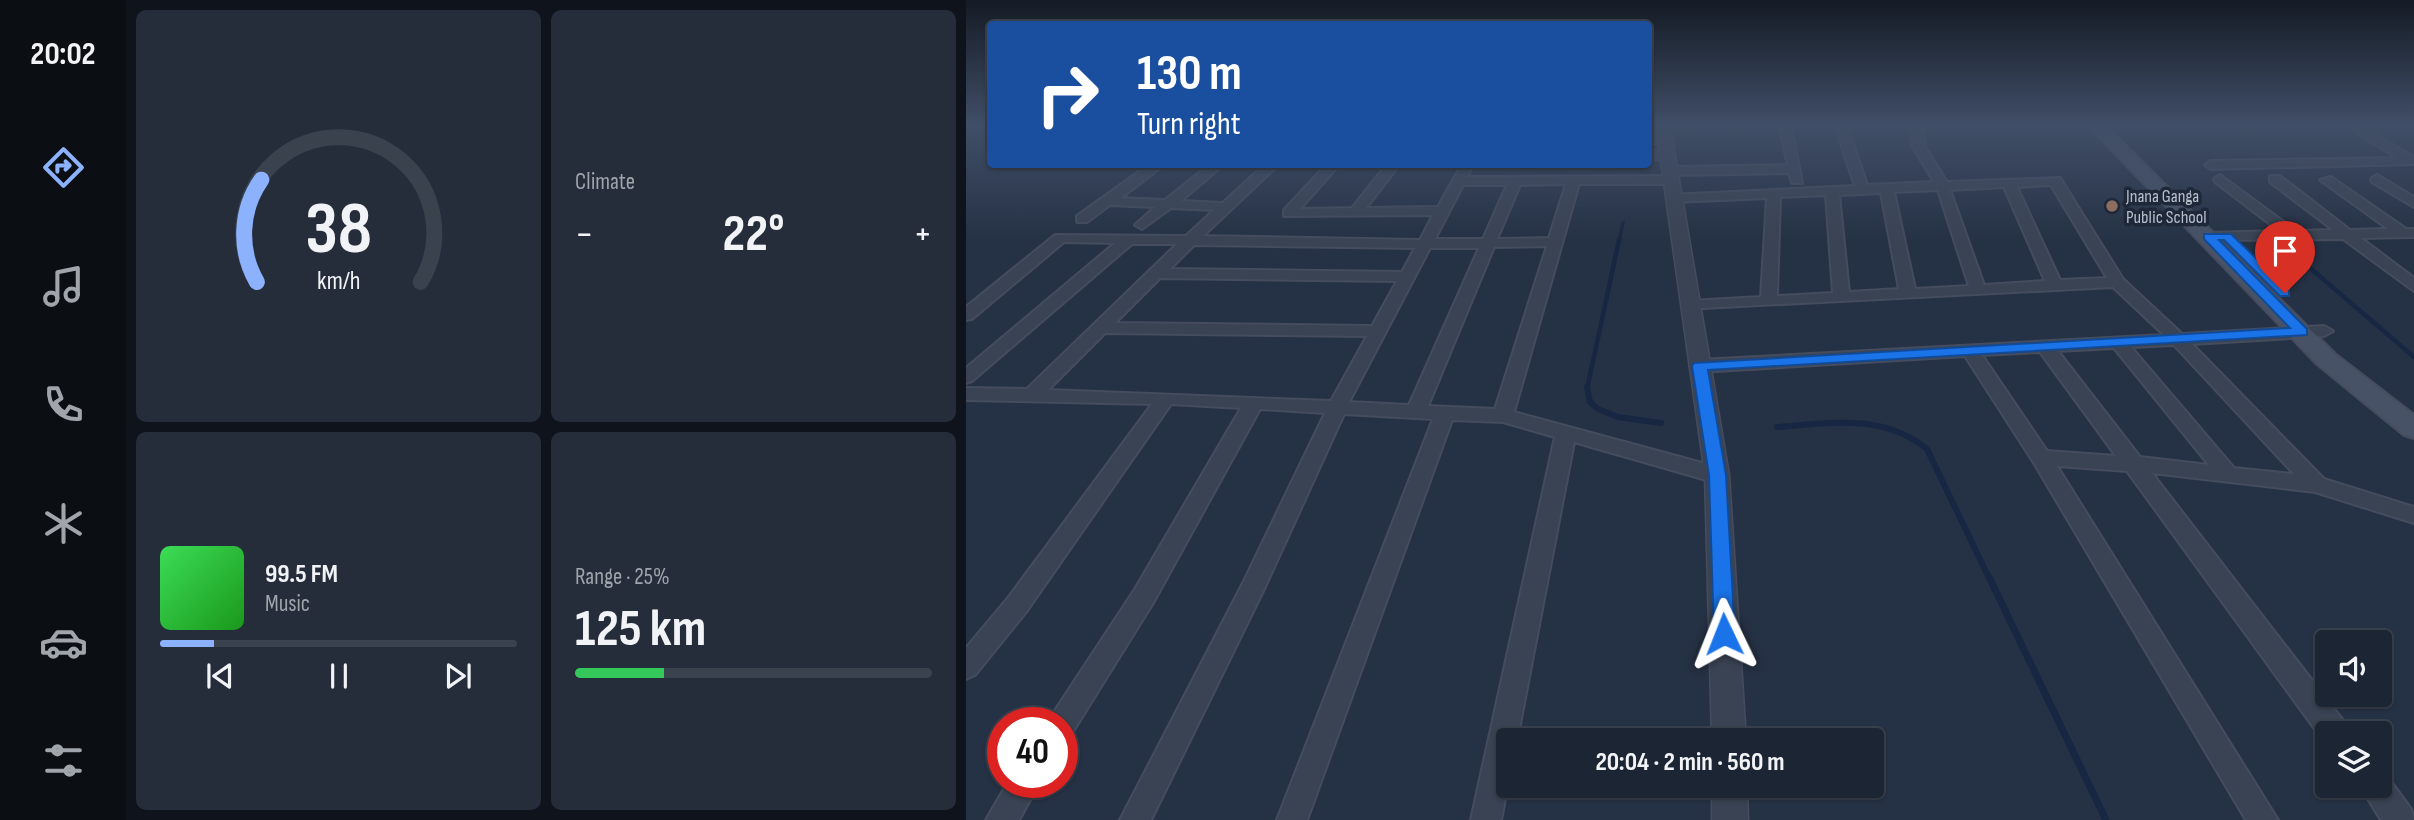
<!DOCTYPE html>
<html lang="en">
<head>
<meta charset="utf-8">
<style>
  body { margin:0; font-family:"Sofia Sans Condensed",sans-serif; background:#252d3b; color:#f1f3f6; height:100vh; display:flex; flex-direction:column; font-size:26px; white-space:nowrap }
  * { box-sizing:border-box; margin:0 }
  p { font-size:23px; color:#a0a5ac }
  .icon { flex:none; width:38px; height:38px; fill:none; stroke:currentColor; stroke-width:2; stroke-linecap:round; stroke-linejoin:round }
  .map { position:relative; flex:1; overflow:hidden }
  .side { display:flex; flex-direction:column; gap:10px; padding:10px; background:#0f141c; width:840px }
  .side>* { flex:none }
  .guide { position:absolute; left:21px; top:21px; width:665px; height:147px; border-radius:7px; box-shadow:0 2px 5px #0004,0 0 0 2px #3a424e; background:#1a4fa0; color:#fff; overflow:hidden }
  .fabs { position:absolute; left:1349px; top:630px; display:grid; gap:14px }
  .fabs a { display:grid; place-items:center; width:77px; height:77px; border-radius:7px; background:#1c2533; box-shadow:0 2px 5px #0004,0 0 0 2px #3a424e; font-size:35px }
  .speed { position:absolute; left:21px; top:707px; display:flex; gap:14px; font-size:35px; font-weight:700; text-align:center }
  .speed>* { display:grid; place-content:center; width:91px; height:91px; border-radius:50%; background:#1c2533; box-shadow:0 2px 5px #0004,0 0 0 2px #3a424e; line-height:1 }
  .speed .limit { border:10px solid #d22; background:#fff; color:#111 }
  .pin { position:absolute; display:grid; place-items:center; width:60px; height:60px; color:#fff; margin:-72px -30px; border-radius:50% 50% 50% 0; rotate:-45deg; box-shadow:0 0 7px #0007 }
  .pin .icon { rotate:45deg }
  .me { position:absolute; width:77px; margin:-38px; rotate:358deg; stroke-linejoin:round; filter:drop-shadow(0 0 5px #0008) }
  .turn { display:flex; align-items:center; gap:24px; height:147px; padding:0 35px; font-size:32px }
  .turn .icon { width:91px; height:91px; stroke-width:2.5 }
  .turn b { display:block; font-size:49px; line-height:60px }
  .big { font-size:52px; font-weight:700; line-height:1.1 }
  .side .tile { flex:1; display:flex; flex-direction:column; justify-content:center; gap:10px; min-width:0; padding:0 24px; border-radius:10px; background:#252d3b }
  .side .dial { align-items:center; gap:0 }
  .dial svg { height:182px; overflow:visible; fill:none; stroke:#3a424e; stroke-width:7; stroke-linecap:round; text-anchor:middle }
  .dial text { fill:#f1f3f6; stroke:none }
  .song { display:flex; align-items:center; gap:21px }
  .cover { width:84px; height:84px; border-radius:10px; background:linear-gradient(135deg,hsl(130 70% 55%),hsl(120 70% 35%)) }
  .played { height:7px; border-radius:4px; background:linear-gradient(90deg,#8cb2fd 15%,#3a424e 15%) }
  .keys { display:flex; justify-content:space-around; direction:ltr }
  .heat { display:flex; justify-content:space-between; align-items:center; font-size:38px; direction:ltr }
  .charge { height:10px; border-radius:5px; background:linear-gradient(90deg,#34c759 25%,#3a424e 0) }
  .side .tiles { flex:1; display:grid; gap:10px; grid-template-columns:repeat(2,1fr) }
  .trip { position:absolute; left:530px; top:728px; width:388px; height:70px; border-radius:7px; background:#1c2533; box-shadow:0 2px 5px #0004,0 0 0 2px #3a424e; font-weight:700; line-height:70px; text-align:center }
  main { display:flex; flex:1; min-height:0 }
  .menu { display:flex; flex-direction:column; width:126px; justify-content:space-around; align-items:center; background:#0b0f14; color:#a0a5ac }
  .menu .icon { width:49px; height:49px }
  .menu .current { color:#8cb2fd }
  .menu b { font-size:32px; color:#f1f3f6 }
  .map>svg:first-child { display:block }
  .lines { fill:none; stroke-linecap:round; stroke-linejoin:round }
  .stream-far3 { stroke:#172743; stroke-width:3.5 }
  .stream-far2 { stroke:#172743; stroke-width:4.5 }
  .stream-far1 { stroke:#172743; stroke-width:6 }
  .stream { stroke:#172743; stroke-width:7 }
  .minor-casing { stroke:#444c5d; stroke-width:4 }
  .tertiary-casing { stroke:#444c5d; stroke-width:3 }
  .secondary-casing { stroke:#444c5d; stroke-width:4 }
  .minor { fill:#3a4353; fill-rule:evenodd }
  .tertiary { fill:#3a4353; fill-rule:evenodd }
  .secondary { fill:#485266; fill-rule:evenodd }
  .route { fill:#1a73e8; stroke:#114b97; stroke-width:2 }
  .education-dot { fill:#8d6e63; stroke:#1f2839; stroke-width:2.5 }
  .labels { text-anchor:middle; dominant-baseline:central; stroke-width:7; stroke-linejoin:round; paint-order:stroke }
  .far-poi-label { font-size:18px; fill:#b7bfcd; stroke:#1f2839; text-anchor:start }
</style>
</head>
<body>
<main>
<nav class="menu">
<b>20:02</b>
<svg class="icon current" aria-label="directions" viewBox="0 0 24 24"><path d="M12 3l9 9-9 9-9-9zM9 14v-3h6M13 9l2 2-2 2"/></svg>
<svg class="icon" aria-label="music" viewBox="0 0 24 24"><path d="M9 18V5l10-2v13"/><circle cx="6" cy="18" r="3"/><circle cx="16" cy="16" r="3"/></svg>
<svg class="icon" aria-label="phone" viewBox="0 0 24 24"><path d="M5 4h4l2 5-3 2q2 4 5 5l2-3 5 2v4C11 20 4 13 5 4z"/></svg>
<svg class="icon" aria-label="climate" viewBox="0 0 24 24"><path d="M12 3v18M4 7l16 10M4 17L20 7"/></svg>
<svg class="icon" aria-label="car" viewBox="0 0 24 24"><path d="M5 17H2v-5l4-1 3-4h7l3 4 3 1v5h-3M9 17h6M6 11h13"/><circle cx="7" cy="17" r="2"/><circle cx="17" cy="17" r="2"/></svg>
<svg class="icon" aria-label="filters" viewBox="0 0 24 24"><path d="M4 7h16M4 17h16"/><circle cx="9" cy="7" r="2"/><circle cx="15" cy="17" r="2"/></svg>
</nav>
<section class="side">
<div class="tiles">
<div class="tile dial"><svg viewBox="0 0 100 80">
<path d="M14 69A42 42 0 1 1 86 69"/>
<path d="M14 69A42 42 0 0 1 16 24" stroke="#8cb2fd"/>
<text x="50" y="56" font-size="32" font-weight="700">38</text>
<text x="50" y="72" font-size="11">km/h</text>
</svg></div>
<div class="tile"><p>Climate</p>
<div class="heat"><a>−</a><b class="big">22°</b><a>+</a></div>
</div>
<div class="tile">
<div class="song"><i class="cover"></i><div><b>99.5 FM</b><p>Music</p></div></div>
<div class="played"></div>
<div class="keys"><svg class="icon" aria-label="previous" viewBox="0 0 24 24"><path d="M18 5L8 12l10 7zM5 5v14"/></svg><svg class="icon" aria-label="pause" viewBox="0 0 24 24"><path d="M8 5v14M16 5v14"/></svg><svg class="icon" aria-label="next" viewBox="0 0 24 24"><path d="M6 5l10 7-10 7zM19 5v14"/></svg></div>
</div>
<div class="tile"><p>Range · 25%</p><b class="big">125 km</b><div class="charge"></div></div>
</div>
</section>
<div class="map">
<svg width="1448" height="820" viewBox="0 0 1448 820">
  <rect width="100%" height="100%" fill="#253144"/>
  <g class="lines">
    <!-- stream-far3 -->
    <polyline class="stream-far3" points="653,242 657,222"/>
    <!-- stream-far2 -->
    <g class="stream-far2">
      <polyline points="1316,244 1448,357"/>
      <polyline points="621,389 653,240"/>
    </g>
    <!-- stream-far1 -->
    <g class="stream-far1">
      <polyline points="621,387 624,402 632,409 652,417 695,423"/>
      <path d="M811 427C864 423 917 413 961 449L1023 578"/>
    </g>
    <!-- stream -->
    <polyline class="stream" points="1023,577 1140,820"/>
    <!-- minor casing -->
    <g class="minor-casing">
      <g id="minor">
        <polygon points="784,126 779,129 697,130 691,127"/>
        <polygon points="813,126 825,126 836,183 826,183 823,173 704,175 698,171 704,167 822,165"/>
        <path d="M869 126H881L901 185 968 182 947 147 944 126H956L959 147 981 182 1094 178 1157 279 1216 334 1358 326 1367 331 1358 336 1226 344 1358 479 1448 507V523L1349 492 1186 473 1379 723 1383 733H1362V744L1359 743 1161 471 1091 466 1312 820H1280L1068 463 999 356 733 372 724 366 733 360 1198 335 1147 287 718 309V303L724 301 795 297 801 198 708 202 701 198 703 195 889 186ZM1085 185 1141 278 1094 280 1051 187ZM1038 187 1079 281 1018 285 984 190ZM972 190 1003 286 949 289 928 192ZM915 193 933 289 883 292 873 195ZM860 195 867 293 811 296 814 197ZM1208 345 1328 474 1268 468 1165 347ZM1148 348 1243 465 1174 457 1092 351ZM1074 352 1150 456 1081 451 1016 355Z"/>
        <polygon points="1296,126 1281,130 1275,127 1276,126"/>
        <polygon points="1380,126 1394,126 1448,157 1448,164 1245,169 1239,165 1245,161 1431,158"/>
        <polygon points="682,136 705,140 699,144 682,143"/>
        <polygon points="682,151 702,151 708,155 702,159 682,159"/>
        <path d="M184 164H199L155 198 199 200 244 164H258L215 201 257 203 299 164H313L237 236 454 240 467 215 318 216V210L361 164H374L334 209 386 208 421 164H434L400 208 472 207 496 164H508L501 177 705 176 711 180 705 184H613L548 412 751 467 758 470 762 475 758 480 751 483 608 442 551 740H542V783L535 820H505L589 437 537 422 486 420 341 820H311L467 419 378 414 299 587 185 820H154L277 583 359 413 294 409 187 603 106 733 96 737V723H83L86 715 169 589 275 408 205 404 60 612 9 675 0 679V648L42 598 186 404 0 400V388L61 389 211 244H166L6 381 0 383V368L149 243 98 242 6 319 0 320V307L89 235 220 236 248 210 205 208 176 229 169 225 189 207 144 205 121 222H111V216ZM600 184 583 238 531 239 554 185ZM497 185H541L517 239H469ZM228 245 449 248 436 272 204 269ZM581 246 529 409 462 406 528 247ZM464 248H513L443 405 383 402ZM194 278 431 281 406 326 149 323ZM139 333 401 336 365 401 82 390Z"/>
        <polygon points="1254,175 1330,231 1367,230 1304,182 1304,176 1314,176 1384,230 1422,229 1354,180 1365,177 1440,229 1448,229 1448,237 1395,238 1448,278 1448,291 1377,239 1237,240 1237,234 1242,233 1313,231 1249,182 1248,179"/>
        <polygon points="1411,175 1448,197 1448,207 1406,182 1405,179"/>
        <polygon points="1414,773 1420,775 1445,809 1448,820 1415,820 1394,786 1414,786"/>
        <polygon points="42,782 74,782 53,820 20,820"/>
      </g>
    </g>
    <!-- tertiary casing -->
    <g class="tertiary-casing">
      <g id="tertiary">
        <polygon points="690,126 704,126 763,475 780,740 746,740 739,475"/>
        <polygon points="746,786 781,786 782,820 746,820"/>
      </g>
    </g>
    <!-- secondary casing -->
    <g class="secondary-casing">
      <polygon id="secondary" points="1123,126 1140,126 1369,354 1448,415 1448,438 1438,435 1351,364"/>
    </g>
    <!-- minor -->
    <use href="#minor" class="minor"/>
    <!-- tertiary -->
    <use href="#tertiary" class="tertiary"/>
    <!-- secondary -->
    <use href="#secondary" class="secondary"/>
  </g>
  <!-- sky -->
  <linearGradient id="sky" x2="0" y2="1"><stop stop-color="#141b25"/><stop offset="0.52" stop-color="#404e67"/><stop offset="1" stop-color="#404e67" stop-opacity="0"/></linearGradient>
  <rect width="1448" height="241" fill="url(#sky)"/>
  <!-- route -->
  <polygon class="route" points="1238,234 1265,234 1323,290 1323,296 1314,296 1258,240 1253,240 1341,329 1341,335 742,370 760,475 769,634 766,641 758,644 751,641 748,634 743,475 726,366 728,363 1324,328 1238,239"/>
  <!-- markers -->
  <circle class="education-dot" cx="1146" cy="206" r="7"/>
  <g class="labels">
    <!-- far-poi labels -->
    <g class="far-poi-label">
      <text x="1160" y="196">Jnana Ganga<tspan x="1160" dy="21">Public School</tspan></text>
    </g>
  </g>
</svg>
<div class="fabs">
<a><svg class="icon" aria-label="sound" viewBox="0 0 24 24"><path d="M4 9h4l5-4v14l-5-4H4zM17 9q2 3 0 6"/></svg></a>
<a><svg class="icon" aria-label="layers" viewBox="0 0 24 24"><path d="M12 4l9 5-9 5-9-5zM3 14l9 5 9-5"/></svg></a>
</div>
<div class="speed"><div class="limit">40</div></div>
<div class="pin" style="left:1319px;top:293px;background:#d93025"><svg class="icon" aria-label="arrive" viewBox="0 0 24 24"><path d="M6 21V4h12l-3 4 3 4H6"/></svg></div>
<svg class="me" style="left:758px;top:634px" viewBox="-20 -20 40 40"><path d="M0-17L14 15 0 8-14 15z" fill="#1a73e8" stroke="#fff" stroke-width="4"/></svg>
<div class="trip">20:04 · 2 min · 560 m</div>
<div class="guide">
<div class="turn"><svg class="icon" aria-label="right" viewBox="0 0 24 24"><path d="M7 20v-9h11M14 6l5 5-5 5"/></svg><div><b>130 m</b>Turn right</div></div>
</div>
</div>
</main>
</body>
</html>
